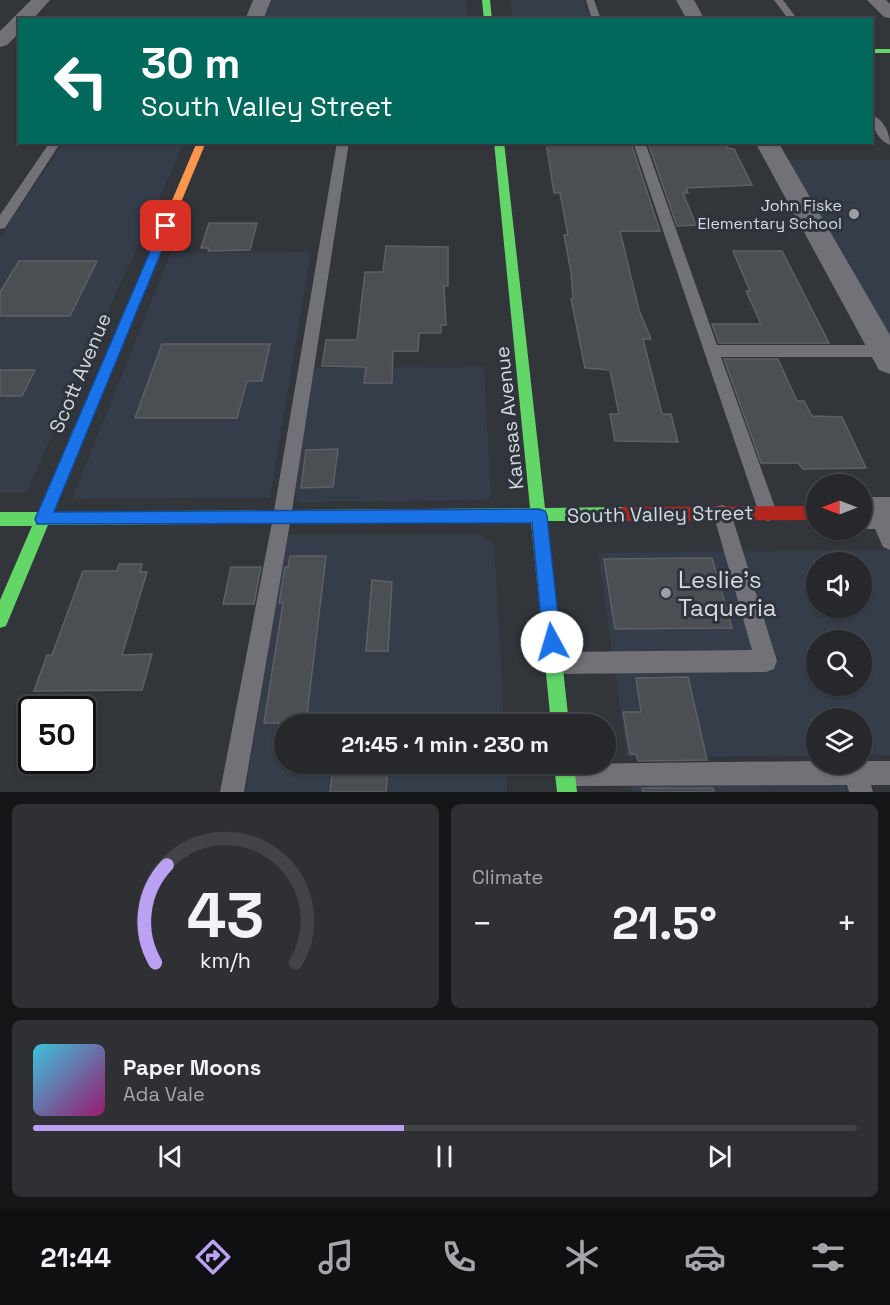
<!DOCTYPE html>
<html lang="en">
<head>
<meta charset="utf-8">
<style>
  body { margin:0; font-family:"Space Grotesk",sans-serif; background:#2e3034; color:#f1f3f6; height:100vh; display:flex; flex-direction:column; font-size:22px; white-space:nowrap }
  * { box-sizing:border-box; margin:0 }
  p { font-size:20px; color:#a4a6a9 }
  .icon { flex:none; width:33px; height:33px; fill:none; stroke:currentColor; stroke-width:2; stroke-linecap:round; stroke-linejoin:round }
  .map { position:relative; height:792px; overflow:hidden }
  .details { display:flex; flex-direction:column; gap:12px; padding:12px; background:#151618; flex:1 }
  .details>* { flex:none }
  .hud { position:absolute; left:18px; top:18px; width:855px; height:126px; border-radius:0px; box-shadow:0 2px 4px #0004,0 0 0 2px #424448; background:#00695c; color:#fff; overflow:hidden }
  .needle { width:39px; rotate:270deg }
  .controls { position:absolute; left:806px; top:474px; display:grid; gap:12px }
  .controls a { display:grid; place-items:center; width:66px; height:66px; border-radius:50%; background:#26282c; box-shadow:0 2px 4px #0004,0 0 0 2px #424448; font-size:30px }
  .speed { position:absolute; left:18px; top:696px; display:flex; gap:12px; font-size:30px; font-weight:700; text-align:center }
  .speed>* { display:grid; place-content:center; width:78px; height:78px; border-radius:50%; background:#26282c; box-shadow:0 2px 4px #0004,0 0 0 2px #424448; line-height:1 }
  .speed .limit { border:3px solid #111; border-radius:9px; background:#fff; color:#111 }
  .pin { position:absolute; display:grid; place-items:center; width:51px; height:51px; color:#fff; margin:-26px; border-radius:12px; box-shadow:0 3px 9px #0006 }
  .me { position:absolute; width:66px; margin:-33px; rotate:354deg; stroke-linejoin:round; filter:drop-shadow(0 0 4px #0008) }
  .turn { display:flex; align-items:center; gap:21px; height:126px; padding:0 24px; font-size:27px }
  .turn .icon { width:78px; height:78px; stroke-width:2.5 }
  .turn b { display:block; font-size:42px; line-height:51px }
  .big { font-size:45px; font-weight:700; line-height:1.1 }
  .details .card { flex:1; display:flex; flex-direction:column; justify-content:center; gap:9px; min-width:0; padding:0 21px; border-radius:9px; background:#2e3034 }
  .details .dial { align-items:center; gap:0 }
  .dial svg { height:156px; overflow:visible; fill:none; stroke:#424448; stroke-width:7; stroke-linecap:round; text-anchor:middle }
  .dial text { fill:#f1f3f6; stroke:none }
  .song { display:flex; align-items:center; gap:18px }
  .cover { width:72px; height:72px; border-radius:9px; background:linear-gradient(135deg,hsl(190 70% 55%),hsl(320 70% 35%)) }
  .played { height:6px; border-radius:3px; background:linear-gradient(90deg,#bca0f2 45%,#424448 45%) }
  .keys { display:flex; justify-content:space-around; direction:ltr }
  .heat { display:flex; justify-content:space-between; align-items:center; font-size:33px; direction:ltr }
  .details .tiles { flex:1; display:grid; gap:12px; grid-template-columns:1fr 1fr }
  .card:last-child { grid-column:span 2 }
  .trip { position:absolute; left:274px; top:714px; width:342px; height:60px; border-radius:30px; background:#26282c; box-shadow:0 2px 4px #0004,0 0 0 2px #424448; font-weight:700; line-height:60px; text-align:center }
  .tabs { display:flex; height:96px; justify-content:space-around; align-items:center; background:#0f1012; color:#a4a6a9 }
  .tabs .icon { width:42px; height:42px }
  .tabs .on { color:#bca0f2 }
  .tabs b { font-size:27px; color:#f1f3f6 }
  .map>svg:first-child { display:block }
  .built { fill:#353d4a; fill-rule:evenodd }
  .building { fill:#4b4e52; stroke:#5d6064; stroke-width:1.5 }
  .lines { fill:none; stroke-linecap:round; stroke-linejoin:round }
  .lane { fill:#717177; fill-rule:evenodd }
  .street { fill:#717177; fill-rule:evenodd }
  .fast { fill:#63d668; fill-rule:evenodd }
  .slow { fill:#ff974d; fill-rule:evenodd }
  .jam { fill:#b3261e; fill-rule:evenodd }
  .route { fill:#1a73e8; stroke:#114b97; stroke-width:1.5 }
  .poi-dot { fill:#9ca0a5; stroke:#2e343d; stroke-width:2 }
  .labels { text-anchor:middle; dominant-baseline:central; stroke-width:6; stroke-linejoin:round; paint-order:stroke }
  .far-poi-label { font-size:16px; fill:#d5d9de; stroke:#2e343d; text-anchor:end }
  .street-label { font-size:20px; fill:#d5d9de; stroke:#2e343d }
  .near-poi-label { font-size:24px; fill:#d5d9de; stroke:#2e343d; text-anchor:start }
</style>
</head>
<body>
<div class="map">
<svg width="890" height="792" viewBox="0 0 890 792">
  <rect width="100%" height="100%" fill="#32353a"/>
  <!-- built -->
  <g class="built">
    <polygon points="272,0 466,0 467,19 264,19"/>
    <polygon points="510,0 584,0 591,19 513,19"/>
    <polygon points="63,143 184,143 26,493 0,493 0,237"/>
    <polygon points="787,160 890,160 890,338"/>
    <polygon points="311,252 270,498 72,499 171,253"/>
    <polygon points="484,367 491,495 487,500 297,502 295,480 312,368"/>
    <polygon points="287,535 482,535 494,544 504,724 285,724 285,764 506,764 507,792 245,792"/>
    <path d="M890 550V755H861V718H816V756L627 757 598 553ZM816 562H861V608H816ZM816 640H861V686H816Z"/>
    <polygon points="631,784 845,784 847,792 632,792"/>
  </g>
  <!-- building -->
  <g class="building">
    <polygon points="546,142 631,143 660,231 620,231 639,310 651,339 643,339 662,414 671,414 678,442 615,441 610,414 619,414 610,370 585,368 571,299 573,299 571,272 564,235 568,235 560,193 554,193"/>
    <polygon points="725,142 728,148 734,149 752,185 686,188 688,193 683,193 696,225 677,226 648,143"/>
    <polygon points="209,223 257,223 250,250 208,251 209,248 201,248"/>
    <polygon points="386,246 448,247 448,286 444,286 446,325 441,325 441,333 419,333 418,351 393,351 392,383 364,383 366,367 322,366 326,340 357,340 365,272 383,272"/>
    <polygon points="733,251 782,251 829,343 719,343 712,324 761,324 746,291 750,291"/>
    <polygon points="19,261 97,261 70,316 0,316 0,292"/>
    <polygon points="162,344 270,344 262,381 247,381 237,418 135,418"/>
    <polygon points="724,359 778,359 797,401 804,401 812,416 842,417 866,468 803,469 798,463 761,463"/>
    <polygon points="0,370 35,370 22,396 0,396"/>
    <polygon points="338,449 333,487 301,488 306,450"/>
    <polygon points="290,556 326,556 306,723 264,723 283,603 279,603 285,567 288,567"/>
    <polygon points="712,558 732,628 615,629 604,559"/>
    <polygon points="119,564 142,564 140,572 147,572 122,655 152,654 142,690 34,691 47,655 52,655 83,571 117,571"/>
    <polygon points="231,567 261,567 254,604 223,604"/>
    <polygon points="372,580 392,582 388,651 366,651"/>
    <polygon points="688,677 707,760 638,761 636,754 630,754 623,712 641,712 636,678"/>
    <polygon points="333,764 388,764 386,792 330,792"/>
    <polygon points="642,788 713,788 714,792 643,792"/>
  </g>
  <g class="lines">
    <!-- lane -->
    <g class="lane">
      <polygon points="586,0 594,0 601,20 592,20"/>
      <polygon points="774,0 783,0 798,20 789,20"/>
      <path d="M872 115C884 120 890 133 890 145 879 141 871 126 872 115Z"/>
      <polygon points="50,142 61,142 5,228 0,229 0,215"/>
      <polygon points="337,142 349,142 291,517 244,792 220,792 273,517"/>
      <polygon points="633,142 645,142 717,345 884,345 890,348 890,355 884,357 721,357 777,513 775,519 768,521 761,519 759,513"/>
      <polygon points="722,505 729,507 731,513 777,661 774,669 766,672 555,674 547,671 544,663 547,655 555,652 752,650 713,513 715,507"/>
      <polygon points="877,505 884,507 890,520 890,550 883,547 868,513 870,507"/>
      <polygon points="816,761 816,764 861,764 861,761 890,761 890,785 871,785 873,792 849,792 847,785 567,786 558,783 555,774 558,765 563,764"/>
    </g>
    <!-- street -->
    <g class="street">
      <polygon points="31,0 50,0 32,20 20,20 20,32 7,45 0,47 0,31"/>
      <polygon points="253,0 271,0 263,20 245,20"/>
      <polygon points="676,0 694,0 705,20 687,20"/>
      <polygon points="867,0 886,0 890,4 890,18 884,17"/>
      <polygon points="755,142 778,142 890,335 890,374 879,370"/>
      <rect x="861" y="497" width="29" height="32"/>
    </g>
    <!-- fast -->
    <g class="fast">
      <polygon points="482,0 490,0 492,20 484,20"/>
      <rect x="872" y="49" width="18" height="4"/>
      <polygon points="494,142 504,142 545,508 623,507 628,509 631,514 628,519 623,521 547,521 569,724 551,724 531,522 48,525 6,626 0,628 0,600 32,526 0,526 0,512 38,512 162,224 167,221 172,224 53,512 530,508"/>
      <polygon points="554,764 574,764 577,792 557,792"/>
    </g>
    <!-- slow -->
    <polygon class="slow" points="197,142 206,142 172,224 167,227 163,226 162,224"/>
    <!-- jam -->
    <polygon class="jam" points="816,506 816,520 623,521 618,519 615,514 618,509 623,507"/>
  </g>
  <!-- route -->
  <polygon class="route" points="166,223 172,226 54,512 539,509 545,511 547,516 561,642 558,649 552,651 545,649 543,642 532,523 37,524 35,519 161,226"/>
  <!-- markers -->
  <g class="poi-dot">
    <circle cx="854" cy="214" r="6"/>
    <circle cx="666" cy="593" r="6"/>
  </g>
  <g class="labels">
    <!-- far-poi labels -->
    <g class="far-poi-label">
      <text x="842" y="205">John Fiske<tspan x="842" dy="18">Elementary School</tspan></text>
    </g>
    <!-- street labels -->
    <g class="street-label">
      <text transform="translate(80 373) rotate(-67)">Scott Avenue</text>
      <text transform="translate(509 418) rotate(-96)">Kansas Avenue</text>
      <text transform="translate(660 514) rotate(-1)">South Valley Street</text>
    </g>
    <!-- near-poi labels -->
    <g class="near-poi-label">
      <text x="678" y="579">Leslie's<tspan x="678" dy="28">Taqueria</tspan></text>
    </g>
  </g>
</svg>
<div class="controls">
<a><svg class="needle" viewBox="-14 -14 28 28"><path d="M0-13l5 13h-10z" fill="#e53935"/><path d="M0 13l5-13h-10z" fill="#a4a6a9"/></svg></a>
<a><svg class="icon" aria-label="sound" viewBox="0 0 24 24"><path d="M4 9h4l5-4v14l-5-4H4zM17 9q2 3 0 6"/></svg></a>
<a><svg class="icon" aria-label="search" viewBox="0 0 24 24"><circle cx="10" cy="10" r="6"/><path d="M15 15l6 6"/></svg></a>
<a><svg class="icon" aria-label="layers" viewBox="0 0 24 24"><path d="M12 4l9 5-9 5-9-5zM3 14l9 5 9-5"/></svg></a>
</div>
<div class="speed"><div class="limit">50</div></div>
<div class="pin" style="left:166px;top:226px;background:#d93025"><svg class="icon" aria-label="arrive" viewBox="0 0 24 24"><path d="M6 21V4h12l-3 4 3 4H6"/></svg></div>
<svg class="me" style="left:552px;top:642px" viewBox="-20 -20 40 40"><circle r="19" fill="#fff"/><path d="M0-13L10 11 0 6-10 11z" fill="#1a73e8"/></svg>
<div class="trip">21:45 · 1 min · 230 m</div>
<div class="hud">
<div class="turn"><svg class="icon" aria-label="left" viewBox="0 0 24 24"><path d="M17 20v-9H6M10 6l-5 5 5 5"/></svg><div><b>30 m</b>South Valley Street</div></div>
</div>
</div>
<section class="details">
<div class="tiles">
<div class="card dial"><svg viewBox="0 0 100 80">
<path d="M14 69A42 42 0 1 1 86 69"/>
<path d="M14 69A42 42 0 0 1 20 19" stroke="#bca0f2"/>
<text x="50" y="56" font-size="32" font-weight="700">43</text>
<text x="50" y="72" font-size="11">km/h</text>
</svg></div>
<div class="card"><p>Climate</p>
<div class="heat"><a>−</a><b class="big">21.5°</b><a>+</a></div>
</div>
<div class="card">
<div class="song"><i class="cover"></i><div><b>Paper Moons</b><p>Ada Vale</p></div></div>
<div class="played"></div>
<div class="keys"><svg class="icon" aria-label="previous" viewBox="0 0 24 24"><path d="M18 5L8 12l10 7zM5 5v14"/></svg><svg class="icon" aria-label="pause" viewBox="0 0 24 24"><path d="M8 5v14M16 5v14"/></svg><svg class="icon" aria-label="next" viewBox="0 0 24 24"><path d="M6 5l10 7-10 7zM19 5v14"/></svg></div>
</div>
</div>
</section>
<nav class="tabs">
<b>21:44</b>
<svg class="icon on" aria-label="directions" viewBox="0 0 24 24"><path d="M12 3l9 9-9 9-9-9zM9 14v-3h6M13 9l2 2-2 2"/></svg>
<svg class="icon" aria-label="music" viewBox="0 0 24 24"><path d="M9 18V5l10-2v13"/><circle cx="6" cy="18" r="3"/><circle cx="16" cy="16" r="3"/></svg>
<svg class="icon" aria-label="phone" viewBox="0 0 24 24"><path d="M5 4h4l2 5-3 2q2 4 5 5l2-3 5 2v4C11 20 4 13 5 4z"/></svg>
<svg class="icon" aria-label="climate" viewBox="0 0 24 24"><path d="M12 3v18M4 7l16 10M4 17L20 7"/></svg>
<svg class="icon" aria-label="car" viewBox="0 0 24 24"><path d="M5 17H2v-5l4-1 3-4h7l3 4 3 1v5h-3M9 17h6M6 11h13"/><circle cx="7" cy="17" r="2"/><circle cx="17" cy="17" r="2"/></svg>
<svg class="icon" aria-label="filters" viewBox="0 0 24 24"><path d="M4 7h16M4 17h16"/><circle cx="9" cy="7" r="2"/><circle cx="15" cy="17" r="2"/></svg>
</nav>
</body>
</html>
